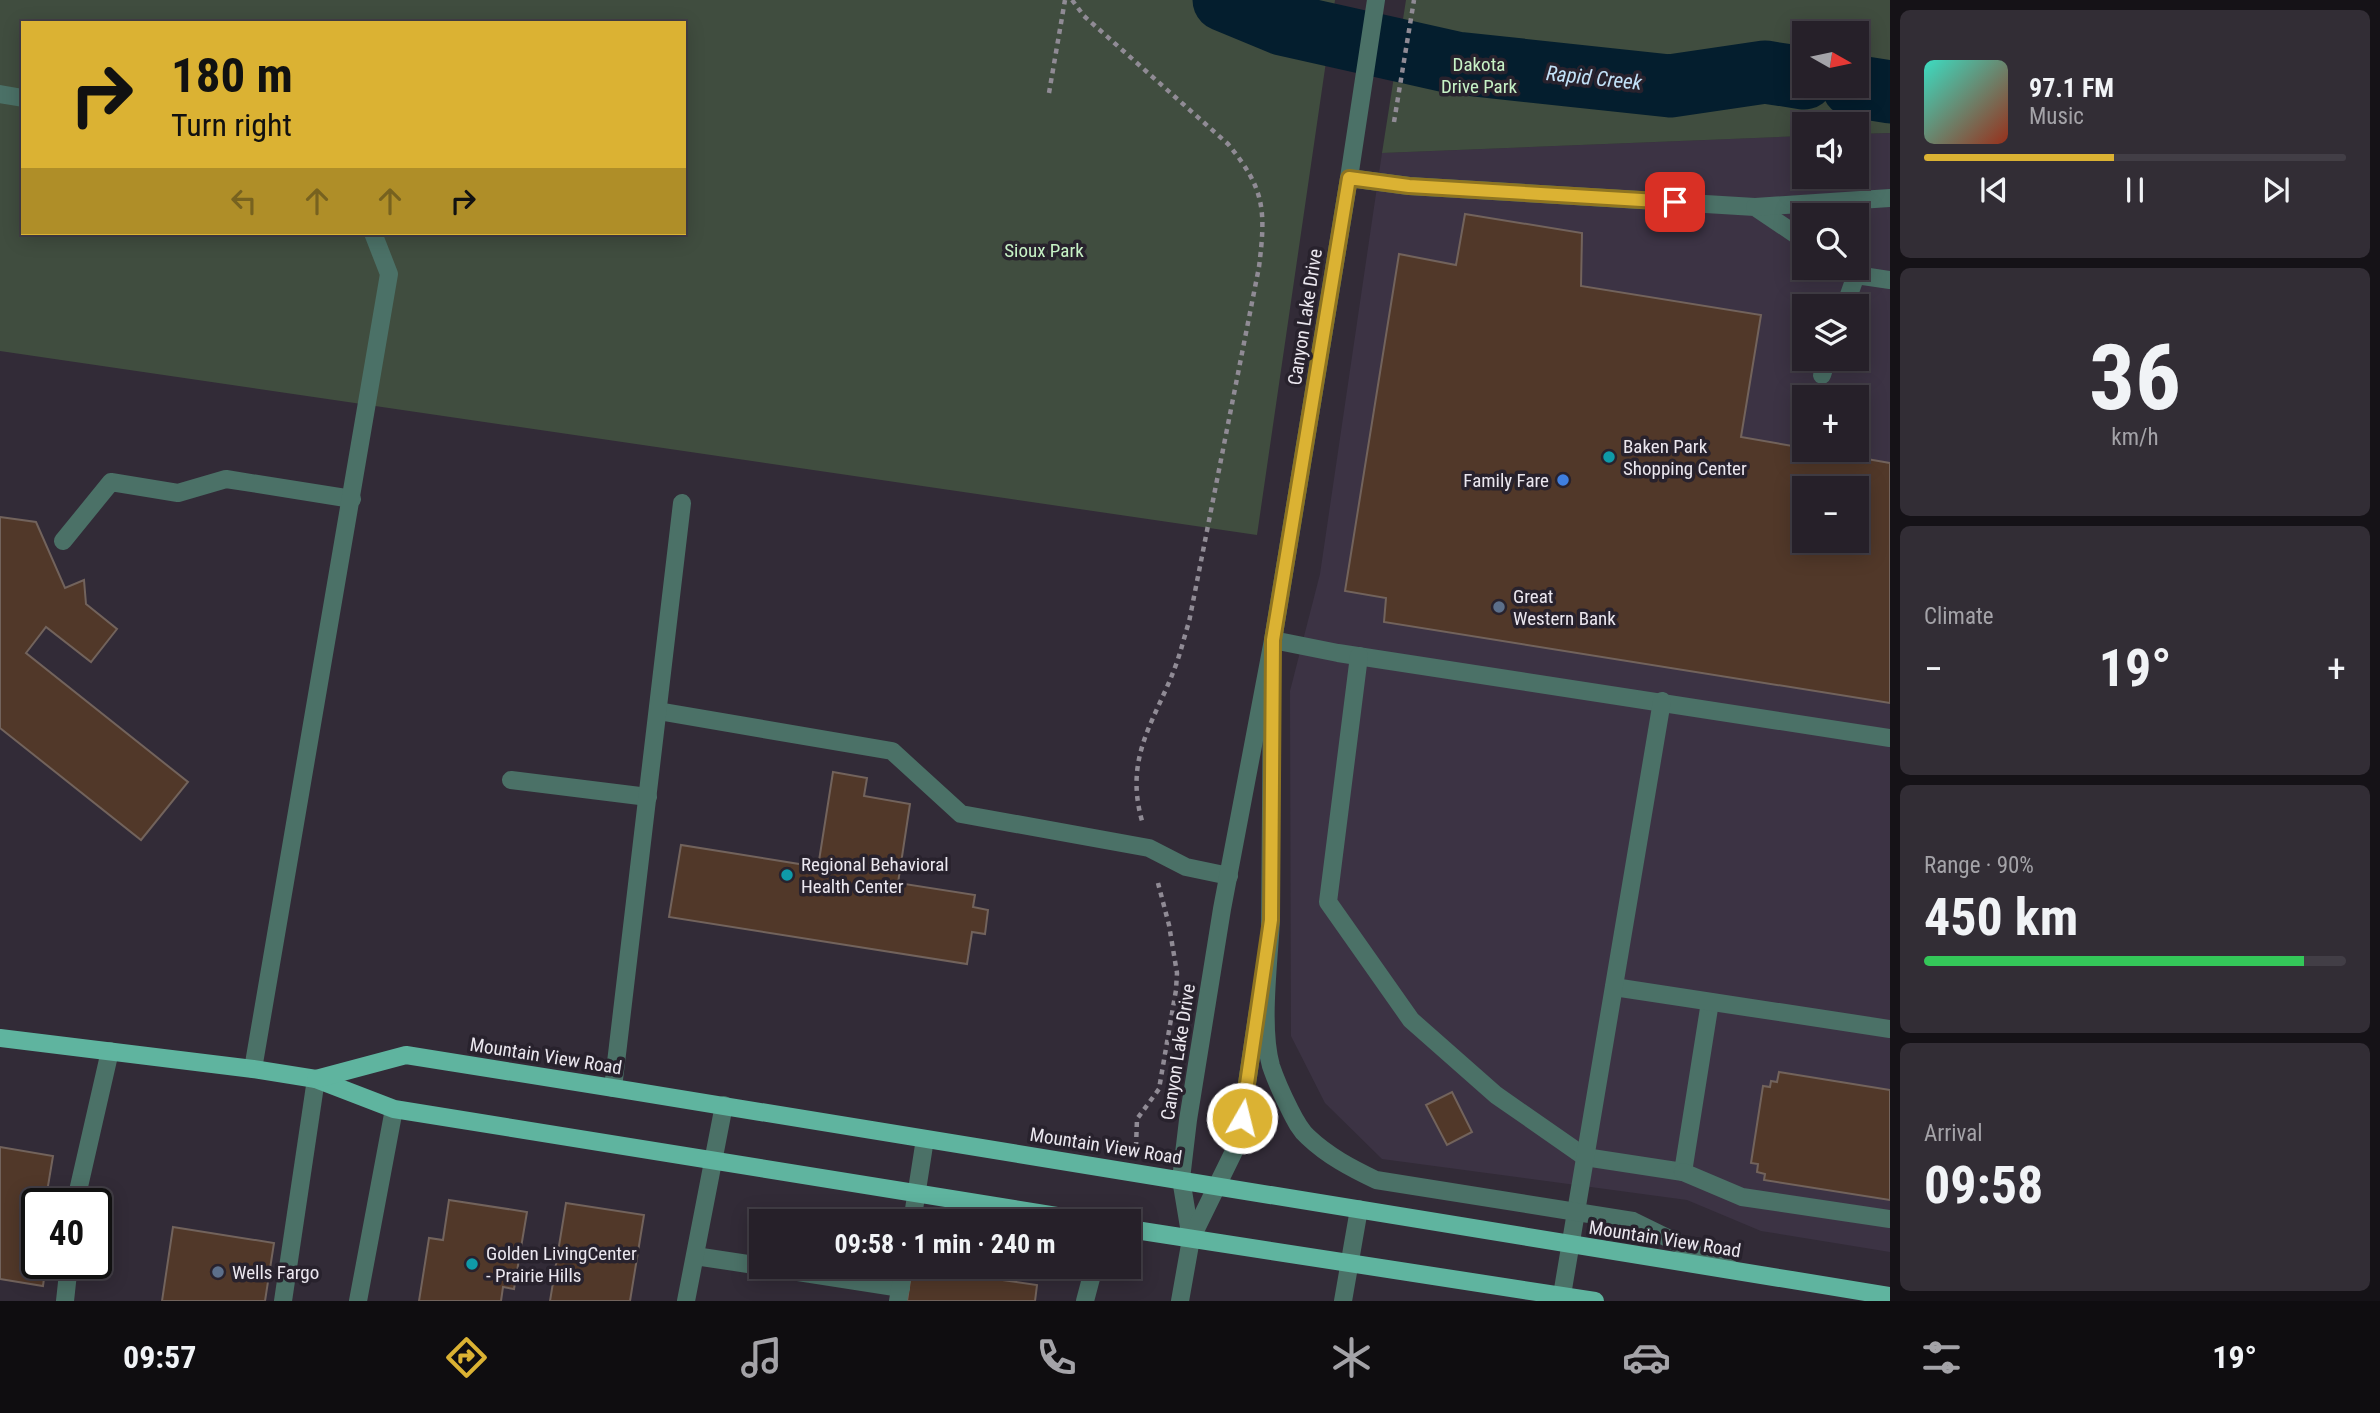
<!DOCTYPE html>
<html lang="en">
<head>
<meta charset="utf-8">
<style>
  body { margin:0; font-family:"Roboto Condensed",sans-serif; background:#322d35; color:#f1f3f6; height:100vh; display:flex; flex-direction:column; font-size:26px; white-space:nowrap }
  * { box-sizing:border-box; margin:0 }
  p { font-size:23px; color:#a4a3a8 }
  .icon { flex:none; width:38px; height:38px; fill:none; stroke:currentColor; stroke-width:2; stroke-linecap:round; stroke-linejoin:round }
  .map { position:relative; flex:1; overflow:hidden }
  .panel { display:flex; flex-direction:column; gap:10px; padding:10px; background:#151217; width:490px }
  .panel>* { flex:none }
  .hud { position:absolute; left:21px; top:21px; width:665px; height:214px; border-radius:0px; box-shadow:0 4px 18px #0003,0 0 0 2px #423e46; background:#dbb233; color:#111; overflow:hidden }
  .needle { width:46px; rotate:99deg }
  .tools { position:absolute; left:1792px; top:21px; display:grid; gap:14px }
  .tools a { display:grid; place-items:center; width:77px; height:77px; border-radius:0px; background:#262029; box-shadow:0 4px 18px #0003,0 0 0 2px #423e46; font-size:35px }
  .speed { position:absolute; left:21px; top:1188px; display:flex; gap:14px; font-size:35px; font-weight:700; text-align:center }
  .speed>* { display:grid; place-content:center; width:91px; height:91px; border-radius:50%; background:#262029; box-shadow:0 4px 18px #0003,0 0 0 2px #423e46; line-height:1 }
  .speed .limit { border:4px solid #111; border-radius:10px; background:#fff; color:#111 }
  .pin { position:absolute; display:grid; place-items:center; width:60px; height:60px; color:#fff; margin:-30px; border-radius:14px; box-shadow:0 4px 10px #0006 }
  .me { position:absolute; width:77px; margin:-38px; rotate:8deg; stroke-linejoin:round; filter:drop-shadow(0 0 5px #0008) }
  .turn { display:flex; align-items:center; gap:24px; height:147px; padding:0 35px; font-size:32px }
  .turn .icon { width:91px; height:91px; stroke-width:2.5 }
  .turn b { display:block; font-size:49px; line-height:60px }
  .lanes { display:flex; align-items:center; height:66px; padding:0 35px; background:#0003; justify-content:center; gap:35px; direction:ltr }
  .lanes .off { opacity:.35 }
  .big { font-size:52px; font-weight:700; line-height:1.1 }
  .panel .tile { flex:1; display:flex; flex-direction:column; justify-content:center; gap:10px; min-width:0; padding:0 24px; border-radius:10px; background:#322d35 }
  .panel .dial { align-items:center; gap:0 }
  .dial b { font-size:91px; line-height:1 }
  .song { display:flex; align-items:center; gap:21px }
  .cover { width:84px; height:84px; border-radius:10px; background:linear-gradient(135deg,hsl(170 70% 55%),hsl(10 70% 35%)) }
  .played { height:7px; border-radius:4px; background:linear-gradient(90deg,#dbb233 45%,#423e46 45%) }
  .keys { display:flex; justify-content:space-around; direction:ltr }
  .heat { display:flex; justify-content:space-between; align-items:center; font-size:38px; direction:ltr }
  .charge { height:10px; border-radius:5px; background:linear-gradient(90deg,#34c759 90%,#423e46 0) }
  .trip { position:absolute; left:749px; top:1209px; width:392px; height:70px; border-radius:0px; background:#262029; box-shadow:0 4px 18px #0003,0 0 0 2px #423e46; font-weight:700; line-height:70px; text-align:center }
  .dock { display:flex; height:112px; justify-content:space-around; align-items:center; background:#0f0d10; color:#a4a3a8 }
  .dock .icon { width:49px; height:49px }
  .dock .current { color:#dbb233 }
  .dock b { font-size:32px; color:#f1f3f6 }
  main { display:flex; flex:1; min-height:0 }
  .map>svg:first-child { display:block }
  .built { fill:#3c3344; fill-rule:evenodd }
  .green { fill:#404d3f; fill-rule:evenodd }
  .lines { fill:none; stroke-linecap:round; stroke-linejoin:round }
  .river { stroke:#041e2e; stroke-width:63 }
  .building { fill:#513829; stroke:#72635c; stroke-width:2; fill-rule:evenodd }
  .path { stroke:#908b95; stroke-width:4.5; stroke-dasharray:5 5; stroke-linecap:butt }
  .service { stroke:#4b7167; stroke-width:18 }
  .tertiary { stroke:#4b7167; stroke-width:18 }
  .primary { stroke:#5fb49f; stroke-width:18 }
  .route-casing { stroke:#8e7421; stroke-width:18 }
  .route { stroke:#dbb233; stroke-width:12 }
  .culture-dot { fill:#0f9aa8; stroke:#28222d; stroke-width:2.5 }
  .shop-dot { fill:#3f7fe0; stroke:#28222d; stroke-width:2.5 }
  .service-dot { fill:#5c6f8a; stroke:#28222d; stroke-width:2.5 }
  .labels { text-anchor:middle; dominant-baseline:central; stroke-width:7; stroke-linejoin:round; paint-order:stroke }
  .park-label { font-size:19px; fill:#c7f2c6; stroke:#28222d }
  .street-label { font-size:19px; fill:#ebe7ef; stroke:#28222d }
  .poi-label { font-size:19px; fill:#ebe7ef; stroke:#28222d; text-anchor:start }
  .water-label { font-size:21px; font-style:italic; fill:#c2e1f7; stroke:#28222d }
</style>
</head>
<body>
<main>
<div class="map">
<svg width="1890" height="1301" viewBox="0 0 1890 1301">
  <rect width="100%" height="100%" fill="#322b37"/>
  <!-- built -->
  <path class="built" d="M1890 133V1252L1761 1231 1687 1200 1382 1159 1325 1103 1291 1036 1290 691 1320 574 1382 153 1804 136V177H1857V134ZM1804 215H1857V268H1804ZM1804 306H1857V359H1804ZM1804 397H1857V450H1804ZM1804 488H1857V541H1804Z"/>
  <!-- green -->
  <g class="green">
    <path d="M0 0H1335L1257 535 0 351ZM23 23H684V233H23Z"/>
    <path d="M1406 0H1890V133L1857 134V124H1804V136L1382 153ZM1804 33H1857V86H1804Z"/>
  </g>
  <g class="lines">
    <!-- river -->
    <g class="river">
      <polyline points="1224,0 1282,24 1456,63 1670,86 1765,72 1804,78"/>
      <polyline points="1853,86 1890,92"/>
    </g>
  </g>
  <!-- building -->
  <g class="building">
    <path d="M1465 214 1582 233 1581 286 1761 315 1741 437 1890 463V703L1384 622 1386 598 1345 591 1399 254 1456 265ZM1804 488H1857V541H1804Z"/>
    <polygon points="0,517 36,522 65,588 84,580 86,604 117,629 91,662 46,627 26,653 188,782 141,840 0,728"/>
    <polygon points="833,772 867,778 864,796 910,804 898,883 975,895 973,907 988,910 985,934 972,932 967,964 669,917 681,845 818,867"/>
    <polygon points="1779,1072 1890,1090 1890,1200 1764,1180 1765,1174 1757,1172 1758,1164 1751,1163 1763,1086 1770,1087 1771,1081 1777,1082"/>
    <polygon points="1452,1092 1472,1132 1447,1145 1426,1105"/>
    <polygon points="0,1147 53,1156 45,1204 37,1204 37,1264 46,1264 43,1286 0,1279"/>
    <polygon points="449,1200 527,1212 514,1289 503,1287 501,1301 419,1301 429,1238 443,1240"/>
    <polygon points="566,1203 644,1215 630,1301 550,1301"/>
    <polygon points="173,1227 274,1243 265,1301 162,1301"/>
    <polygon points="912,1267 1037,1285 1035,1301 907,1301"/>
  </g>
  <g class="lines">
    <!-- path -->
    <g class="path">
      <path d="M1072 0 1084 16 1228 144C1265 189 1266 210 1259 267L1189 622C1185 634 1182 647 1178 659 1158 718 1123 753 1142 821"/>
      <polyline points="1049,93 1065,0"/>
      <polyline points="1394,122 1414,0"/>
      <polyline points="1136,1147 1137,1119 1159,1089 1176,990 1177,973 1169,925 1158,883"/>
    </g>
    <!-- service -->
    <g class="service">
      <polyline points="0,94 23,98"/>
      <polyline points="1349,178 1409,186 1755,207 1804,240"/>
      <polyline points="1755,207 1890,198"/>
      <polyline points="1845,268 1856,275 1890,280"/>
      <polyline points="1845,306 1856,275"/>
      <polyline points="1822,375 1827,359"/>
      <polyline points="63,541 111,482 178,493 226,479 352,499"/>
      <polyline points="1273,640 1338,653 1890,738"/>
      <polyline points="1359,656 1328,902 1411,1020 1496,1095 1585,1157 1683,1172 1710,1002"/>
      <polyline points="658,711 892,751 961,814 1149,848 1186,867 1229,876"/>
      <polyline points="511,780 648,797"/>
      <polyline points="1614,987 1890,1029"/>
      <polyline points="253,1069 389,274 373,233"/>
      <polyline points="613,1088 682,503"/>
      <polyline points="1683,1172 1742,1197 1890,1219"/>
      <polyline points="75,1204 110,1051"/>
      <polyline points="912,1222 925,1139"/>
      <polyline points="695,1256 761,1266"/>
      <polyline points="766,1267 901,1288"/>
      <polyline points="65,1301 69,1264"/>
      <polyline points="283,1301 316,1079"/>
      <polyline points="358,1301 394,1109"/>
      <polyline points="686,1301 724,1105"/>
      <polyline points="898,1301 904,1267"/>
      <polyline points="1085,1301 1094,1267"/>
      <polyline points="1180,1301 1191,1239"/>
      <polyline points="1343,1301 1359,1209"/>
      <polyline points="1561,1301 1662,701"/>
    </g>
    <!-- tertiary -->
    <g class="tertiary">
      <path d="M1271 920C1269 962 1260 1027 1271 1066 1276 1081 1283 1096 1290 1110 1295 1120 1300 1130 1308 1137 1328 1156 1351 1168 1376 1180L1633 1221 1731 1269"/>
      <polyline points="1270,931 1272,686"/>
      <polyline points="1191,1239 1181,1179 1188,1120 1222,909 1273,640 1349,178 1376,0"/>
      <polyline points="1191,1239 1238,1143 1258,1010"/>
    </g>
    <!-- primary -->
    <g class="primary">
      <polyline points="0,1038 253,1069 316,1079 394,1109 1094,1222"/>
      <path d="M316 1079 406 1055C901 1133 1395 1217 1890 1296"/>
      <polyline points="1129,1229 1595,1301"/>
    </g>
  </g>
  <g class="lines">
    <!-- route casing -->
    <g class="route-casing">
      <polyline id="route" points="1242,1118 1271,920 1273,640 1349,178 1409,186 1675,202"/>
    </g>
    <!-- route -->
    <use href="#route" class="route"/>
  </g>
  <!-- markers -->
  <g class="culture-dot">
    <circle cx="1609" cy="457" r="7"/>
    <circle cx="787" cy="875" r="7"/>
    <circle cx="472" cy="1264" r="7"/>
  </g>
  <circle class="shop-dot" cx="1563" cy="480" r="7"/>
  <g class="service-dot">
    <circle cx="1499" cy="607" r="7"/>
    <circle cx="218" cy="1272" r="7"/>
  </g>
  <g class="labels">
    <!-- park labels -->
    <g class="park-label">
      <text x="1479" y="64">Dakota<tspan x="1479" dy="22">Drive Park</tspan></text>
      <text x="1044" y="250">Sioux Park</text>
    </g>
    <!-- street labels -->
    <g class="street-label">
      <text transform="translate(1305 317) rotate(-81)">Canyon Lake Drive</text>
      <text transform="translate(1178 1052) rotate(-81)">Canyon Lake Drive</text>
      <text transform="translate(546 1056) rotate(9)">Mountain View Road</text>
      <text transform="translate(1106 1146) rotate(9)">Mountain View Road</text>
      <text transform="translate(1665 1239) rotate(9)">Mountain View Road</text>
    </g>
    <!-- poi labels -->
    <g class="poi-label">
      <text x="1623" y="446">Baken Park<tspan x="1623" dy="22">Shopping Center</tspan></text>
      <text x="1549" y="480" text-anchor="end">Family Fare</text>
      <text x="1513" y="596">Great<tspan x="1513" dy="22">Western Bank</tspan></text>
      <text x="801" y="864">Regional Behavioral<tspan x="801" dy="22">Health Center</tspan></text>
      <text x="486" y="1253">Golden LivingCenter<tspan x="486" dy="22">- Prairie Hills</tspan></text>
      <text x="232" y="1272">Wells Fargo</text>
    </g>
    <!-- water labels -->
    <g class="water-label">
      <text transform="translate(1594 78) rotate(6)">Rapid Creek</text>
    </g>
  </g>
</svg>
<div class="tools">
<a><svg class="needle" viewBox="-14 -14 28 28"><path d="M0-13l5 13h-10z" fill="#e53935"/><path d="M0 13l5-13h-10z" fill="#a4a3a8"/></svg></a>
<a><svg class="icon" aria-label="sound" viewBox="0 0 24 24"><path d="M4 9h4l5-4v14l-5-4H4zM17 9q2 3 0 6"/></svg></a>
<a><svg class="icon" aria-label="search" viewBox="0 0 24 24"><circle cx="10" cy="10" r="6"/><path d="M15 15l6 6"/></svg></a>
<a><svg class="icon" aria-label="layers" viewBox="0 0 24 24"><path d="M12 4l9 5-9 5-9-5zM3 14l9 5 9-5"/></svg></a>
<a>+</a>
<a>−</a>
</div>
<div class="speed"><div class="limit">40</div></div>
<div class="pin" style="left:1675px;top:202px;background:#d93025"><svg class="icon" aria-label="arrive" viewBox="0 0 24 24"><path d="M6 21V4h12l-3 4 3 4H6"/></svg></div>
<svg class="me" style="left:1242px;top:1118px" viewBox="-20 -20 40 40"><circle r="17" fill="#dbb233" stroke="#fff" stroke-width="3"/><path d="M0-11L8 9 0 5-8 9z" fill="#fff"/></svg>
<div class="trip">09:58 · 1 min · 240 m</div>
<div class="hud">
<div class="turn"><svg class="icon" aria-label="right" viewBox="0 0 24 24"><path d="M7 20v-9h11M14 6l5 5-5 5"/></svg><div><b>180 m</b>Turn right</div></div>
<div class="lanes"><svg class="icon off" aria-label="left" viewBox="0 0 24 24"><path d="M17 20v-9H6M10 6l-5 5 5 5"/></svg><svg class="icon off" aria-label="ahead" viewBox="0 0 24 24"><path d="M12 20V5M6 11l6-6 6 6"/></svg><svg class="icon off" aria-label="ahead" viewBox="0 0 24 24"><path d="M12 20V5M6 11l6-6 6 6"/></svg><svg class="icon" aria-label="right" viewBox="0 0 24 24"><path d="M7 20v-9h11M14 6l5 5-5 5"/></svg></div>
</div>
</div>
<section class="panel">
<div class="tile">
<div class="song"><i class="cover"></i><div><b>97.1 FM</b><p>Music</p></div></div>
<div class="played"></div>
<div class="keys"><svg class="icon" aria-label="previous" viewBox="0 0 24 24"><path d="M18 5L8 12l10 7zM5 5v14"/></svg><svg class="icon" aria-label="pause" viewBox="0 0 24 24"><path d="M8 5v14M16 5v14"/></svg><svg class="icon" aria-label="next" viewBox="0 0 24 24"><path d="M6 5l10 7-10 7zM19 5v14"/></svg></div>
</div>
<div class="tile dial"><b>36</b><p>km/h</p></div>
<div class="tile"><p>Climate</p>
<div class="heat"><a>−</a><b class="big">19°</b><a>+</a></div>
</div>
<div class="tile"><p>Range · 90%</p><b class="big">450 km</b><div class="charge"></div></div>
<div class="tile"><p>Arrival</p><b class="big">09:58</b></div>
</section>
</main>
<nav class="dock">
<b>09:57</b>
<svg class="icon current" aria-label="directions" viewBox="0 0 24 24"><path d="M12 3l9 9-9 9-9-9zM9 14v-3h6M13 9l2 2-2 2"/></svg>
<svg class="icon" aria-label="music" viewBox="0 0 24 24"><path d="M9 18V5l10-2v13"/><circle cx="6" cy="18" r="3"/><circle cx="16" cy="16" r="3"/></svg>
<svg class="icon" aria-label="phone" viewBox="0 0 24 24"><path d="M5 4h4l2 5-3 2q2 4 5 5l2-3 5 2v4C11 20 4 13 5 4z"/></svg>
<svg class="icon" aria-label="climate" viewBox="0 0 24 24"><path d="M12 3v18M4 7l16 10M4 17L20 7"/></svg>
<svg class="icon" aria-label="car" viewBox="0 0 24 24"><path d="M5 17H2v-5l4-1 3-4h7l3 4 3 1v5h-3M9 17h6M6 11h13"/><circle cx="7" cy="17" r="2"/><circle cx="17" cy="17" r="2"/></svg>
<svg class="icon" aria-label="filters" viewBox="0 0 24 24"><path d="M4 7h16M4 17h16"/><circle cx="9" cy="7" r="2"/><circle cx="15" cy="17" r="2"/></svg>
<b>19°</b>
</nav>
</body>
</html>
